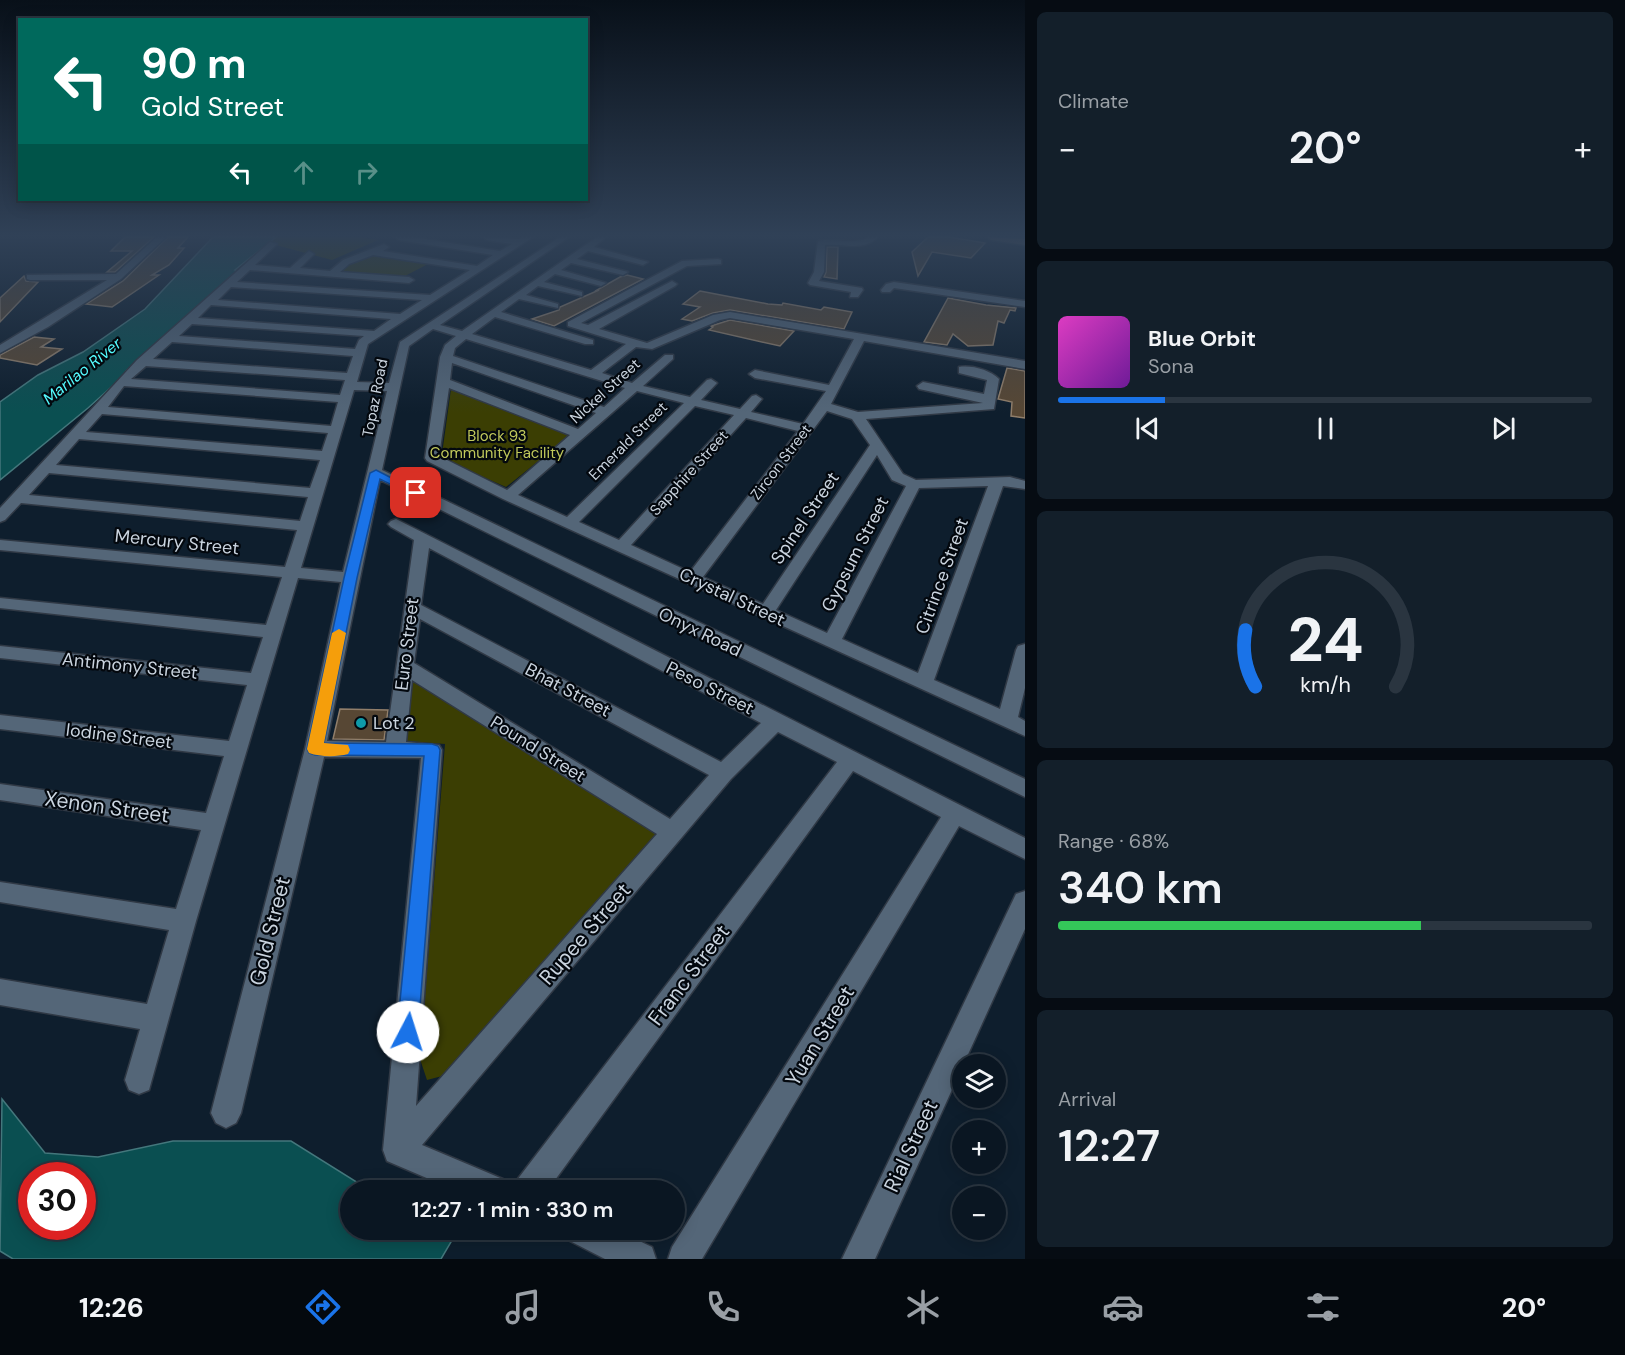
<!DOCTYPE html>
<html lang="en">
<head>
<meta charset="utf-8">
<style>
  body { margin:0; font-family:"DM Sans",sans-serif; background:#131f2a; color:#f1f3f6; height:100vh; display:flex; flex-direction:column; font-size:22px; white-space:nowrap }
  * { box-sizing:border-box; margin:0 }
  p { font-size:20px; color:#999fa5 }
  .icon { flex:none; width:33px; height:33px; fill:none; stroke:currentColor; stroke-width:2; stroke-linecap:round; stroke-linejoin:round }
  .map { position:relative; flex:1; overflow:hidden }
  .details { display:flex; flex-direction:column; gap:12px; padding:12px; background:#060c13; width:600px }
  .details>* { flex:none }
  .hud { position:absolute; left:18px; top:18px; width:570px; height:183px; border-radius:0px; box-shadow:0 3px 15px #0003,0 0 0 2px #2a3540; background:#00695c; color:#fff; overflow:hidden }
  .controls { position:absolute; left:952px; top:1054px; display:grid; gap:12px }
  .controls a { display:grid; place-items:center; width:54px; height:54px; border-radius:50%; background:#0a1622; box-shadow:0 3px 15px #0003,0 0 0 2px #2a3540; font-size:30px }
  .speed { position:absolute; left:18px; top:1162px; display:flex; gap:12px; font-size:30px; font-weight:700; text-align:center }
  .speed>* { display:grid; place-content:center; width:78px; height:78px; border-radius:50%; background:#0a1622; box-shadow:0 3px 15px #0003,0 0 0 2px #2a3540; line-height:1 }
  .speed .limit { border:9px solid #d22; background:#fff; color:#111 }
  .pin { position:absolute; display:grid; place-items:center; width:51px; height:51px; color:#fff; margin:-26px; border-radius:12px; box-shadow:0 3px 9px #0006 }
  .me { position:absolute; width:66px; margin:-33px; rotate:5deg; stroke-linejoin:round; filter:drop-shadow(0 0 4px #0008) }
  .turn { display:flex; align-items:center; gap:21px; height:126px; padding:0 24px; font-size:27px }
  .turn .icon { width:78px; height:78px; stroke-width:2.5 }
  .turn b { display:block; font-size:42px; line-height:51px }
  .lanes { display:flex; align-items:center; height:57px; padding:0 24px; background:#0003; justify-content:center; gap:30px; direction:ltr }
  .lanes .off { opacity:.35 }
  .big { font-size:45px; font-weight:600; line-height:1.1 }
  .details .card { flex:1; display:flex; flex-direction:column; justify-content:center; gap:9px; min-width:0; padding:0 21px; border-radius:9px; background:#131f2a }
  .details .dial { align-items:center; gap:0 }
  .dial svg { height:156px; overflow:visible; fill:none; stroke:#2a3540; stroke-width:7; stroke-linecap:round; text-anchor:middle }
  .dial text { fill:#f1f3f6; stroke:none }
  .song { display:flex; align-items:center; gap:18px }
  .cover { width:72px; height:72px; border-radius:9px; background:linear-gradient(135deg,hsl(310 70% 55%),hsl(280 70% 35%)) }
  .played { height:6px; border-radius:3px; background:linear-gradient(90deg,#1a73e8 20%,#2a3540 20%) }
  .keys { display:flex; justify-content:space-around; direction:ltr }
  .heat { display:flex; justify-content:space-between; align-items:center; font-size:33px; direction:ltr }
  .charge { height:9px; border-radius:4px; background:linear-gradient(90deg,#34c759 68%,#2a3540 0) }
  .trip { position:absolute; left:340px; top:1180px; width:345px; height:60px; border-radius:30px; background:#0a1622; box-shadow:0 3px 15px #0003,0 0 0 2px #2a3540; font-weight:600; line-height:60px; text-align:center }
  .dock { display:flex; height:96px; justify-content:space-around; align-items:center; background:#04090e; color:#999fa5 }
  .dock .icon { width:42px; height:42px }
  .dock .on { color:#1a73e8 }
  .dock b { font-size:27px; color:#f1f3f6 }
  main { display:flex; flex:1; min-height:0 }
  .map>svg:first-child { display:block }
  .green { fill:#3b3e03 }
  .water { fill:#0a4f51; stroke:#44777c; stroke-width:1.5; fill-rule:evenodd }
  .building { fill:#574734; stroke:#907e6a; stroke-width:1.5 }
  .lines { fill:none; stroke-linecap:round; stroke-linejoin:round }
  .street-casing { stroke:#303945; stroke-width:3 }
  .secondary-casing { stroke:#303945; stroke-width:3 }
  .street { fill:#546678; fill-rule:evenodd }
  .secondary { fill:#796a65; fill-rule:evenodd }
  .route { fill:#1a73e8; stroke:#114b97; stroke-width:1.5 }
  .slow { fill:#f59e0b }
  .culture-dot { fill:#0f9aa8; stroke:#03080e; stroke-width:2 }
  .labels { text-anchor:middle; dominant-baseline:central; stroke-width:4.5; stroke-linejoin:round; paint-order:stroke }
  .far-street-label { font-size:15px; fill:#cad4df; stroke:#03080e }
  .far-park-label { font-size:15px; fill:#c1c95b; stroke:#03080e }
  .far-water-label { font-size:16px; font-style:italic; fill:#54fbff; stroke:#03080e }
  .street-label { font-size:18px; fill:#cad4df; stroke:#03080e }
  .poi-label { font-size:18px; fill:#cad4df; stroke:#03080e; text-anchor:start }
  .near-street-label { font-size:21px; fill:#cad4df; stroke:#03080e }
</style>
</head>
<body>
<main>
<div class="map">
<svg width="1025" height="1259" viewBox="0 0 1025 1259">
  <rect width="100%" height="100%" fill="#0e1e2d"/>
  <!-- green -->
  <g class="green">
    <polygon points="276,237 359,237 378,240 332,260 268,243"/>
    <polygon points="374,254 430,263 403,277 340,272 350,263"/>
    <polygon points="451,389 571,435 506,487 444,460 442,454"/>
    <polygon points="413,681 657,834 450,1074 427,1080 420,1059 445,744 406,741"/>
  </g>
  <!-- water -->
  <g class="water">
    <polygon points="213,237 276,237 235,270 238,271 126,371 128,372 88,408 0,480 0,402 38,375 83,352 145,309"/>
    <path d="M2 1099 45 1153 98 1157 173 1141H291L371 1191H351V1230H433L451 1242 441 1259H13L0 1251ZM32 1176H82V1227H32Z"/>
  </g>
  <!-- building -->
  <g class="building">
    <polygon points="125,237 154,237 115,272 107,272 132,251 111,251"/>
    <polygon points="168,237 188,237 178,248 184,248 169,265 152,275 159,275 112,307 86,304 123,281"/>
    <polygon points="928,237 949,237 985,243 971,258 932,252 918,276 912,252"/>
    <polygon points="827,247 838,247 837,279 824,277 826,272"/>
    <polygon points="627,275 643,279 554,326 532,319 559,310 560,307 599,290 597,290 620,277"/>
    <polygon points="24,276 26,281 38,282 0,322 0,298"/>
    <polygon points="700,291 768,304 782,305 783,303 821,310 824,307 852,312 844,329 730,310 713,313 692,321 682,319 700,307 683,304"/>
    <polygon points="948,298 986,305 1016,308 1015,311 1010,310 1004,323 998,321 993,345 968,346 953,334 947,345 924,342"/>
    <polygon points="730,320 794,331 780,346 709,330 713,327 711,326"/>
    <polygon points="34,337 54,339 41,347 62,349 37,365 0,358 0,355"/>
    <polygon points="1007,368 1025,371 1025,418 1011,416 1012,402 998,399"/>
    <polygon points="340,709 388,710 384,740 333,739"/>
  </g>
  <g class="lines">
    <!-- street casing -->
    <g class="street-casing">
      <g id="street">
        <polygon points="157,237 166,237 121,279 48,327 0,353 0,345 107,280 30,280 27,279 27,275 116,274"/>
        <path d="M395 237H413L500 251 512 244 487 240 483 237 519 239 523 237H533L368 344 357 382 389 383 400 342 560 237H569L440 325 462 331 597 237H606L594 247 648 262 643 265 588 251 577 259 628 272 623 275 571 263 561 270 606 283 601 286 555 274 544 282 582 292V296L538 286 526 295 558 304V308L519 299 501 312 593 340V344H585L495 317 472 334 591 370 626 344 568 326V322L682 261 718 259 721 260V264L687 266 581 323 588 325 672 281 677 284 675 286 599 329 647 343 713 315 730 312 1025 361V369L864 341 831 404 858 412 983 403 919 389 917 386 923 382 984 394 987 380 959 373V367C972 365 990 370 999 379L994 409 866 419 903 474 916 480 1010 477 1025 481V489L1003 486 934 680 1000 709 1016 650 1018 646 1025 644V688L1018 717 1025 721V736L503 499 427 461 425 458 440 357 445 345 456 336 433 329 409 346 382 470 1025 779V797L380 480 327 741 386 742 414 540 391 527 388 524 391 521 396 519 1025 838V859L959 826 702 1259H668L672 1247 941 817 853 771 547 1191H512L517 1180 837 762 778 732 731 779 422 1145 505 1180 510 1191H457L387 1161 383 1150 421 758 324 757 241 1113 236 1123 226 1128 216 1123 211 1113 305 749 341 582 298 578 196 921 149 1090 139 1094 129 1090 125 1080 140 1029 0 1005V979L147 1004 169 930 0 902V882L176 909 201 830 0 800V784L206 813 224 756 0 729V715L229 741 247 685 0 658V646L251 673 263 637 0 608V598L266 625 282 577 0 550V540L285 567 297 530 21 503 5 520 0 522V508L137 360 270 242 277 244 255 265 290 268 309 251 314 254 300 268 330 271 343 260 384 244 389 247 383 251 477 266 493 255 399 240ZM373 255 470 270 430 295 237 282 250 270 409 283 414 280 409 277 340 272 349 264ZM231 287 422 300 400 314 218 300ZM211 305 391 319 374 331 198 318ZM730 318 854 339 829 385 755 370 749 374 755 378 826 391 803 424 751 412 762 399 756 395 752 396 740 409 701 400 717 383 711 379 707 380 690 397 643 386 673 359V355H665L632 383 602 373 636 347 652 349 720 320ZM192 324 364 336 359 340 355 349 179 336ZM466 339 625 388 604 407 453 356 455 348ZM172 342 353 356 347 373 153 359ZM452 363 596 413 578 429 450 380ZM146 366 345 380 340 395 131 379ZM124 386 338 402 331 426 108 407ZM449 388 570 435 507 490 439 456ZM354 390 387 391 343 572 301 568ZM637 391 684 403 567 517 518 495ZM695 406 734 415 619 540 579 522ZM827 411 852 419 870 445 763 604 703 577ZM102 414 328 433 322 451 86 432ZM746 418 798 431 690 572 631 545ZM79 439 320 460 310 488 56 465ZM877 455 892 480 906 486 827 633 776 610ZM49 473 308 497 300 521 29 495ZM988 486 918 673 842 639 919 488ZM429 548 761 723 721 762 421 605ZM420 619 709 775 670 819 414 663ZM412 680 657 834 416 1106 442 750 439 745 406 742Z"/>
        <path d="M869 237H878C863 252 844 243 825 245L824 272 819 281 862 288 863 290 858 297H850L851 292 810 285 808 283 814 272 818 241C834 237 854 246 869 237Z"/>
        <polygon points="894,282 1025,301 1025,307 894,288 890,292 882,292 881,290 886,284"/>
        <polygon points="1025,891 1025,929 875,1259 842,1259 1016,894"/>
        <polygon points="565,1230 616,1230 652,1247 656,1259 605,1259 570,1241"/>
      </g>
    </g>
    <!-- secondary casing -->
    <g class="secondary-casing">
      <polygon id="secondary" points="987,237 1025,239 1025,245 991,240"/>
    </g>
    <!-- street -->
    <use href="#street" class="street"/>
    <!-- secondary -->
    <use href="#secondary" class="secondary"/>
  </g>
  <!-- sky -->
  <linearGradient id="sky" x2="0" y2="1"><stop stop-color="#081019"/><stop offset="0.57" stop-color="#304157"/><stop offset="1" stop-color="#304157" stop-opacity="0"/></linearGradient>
  <rect width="1025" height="413" fill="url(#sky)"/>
  <!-- route -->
  <polygon class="route" points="376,470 421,493 419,495 412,495 380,479 357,578 324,743 432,744 438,746 440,750 418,1032 415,1040 408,1043 400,1040 397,1032 424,756 315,755 309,753 307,749 344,578 370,473"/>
  <!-- slow -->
  <path class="slow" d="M339 629 346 633 324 743 348 745 350 750 348 754C337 757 320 757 309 753L307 749 332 633Z"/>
  <!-- markers -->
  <circle class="culture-dot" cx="361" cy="723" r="6"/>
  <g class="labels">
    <!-- far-street labels -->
    <g class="far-street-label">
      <text transform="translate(605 391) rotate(-42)">Nickel Street</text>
      <text transform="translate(375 398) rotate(-79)">Topaz Road</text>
      <text transform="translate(628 441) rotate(-45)">Emerald Street</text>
      <text transform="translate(781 462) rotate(-53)">Zircon Street</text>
      <text transform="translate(689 473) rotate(-48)">Sapphire Street</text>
    </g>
    <!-- far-park labels -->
    <g class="far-park-label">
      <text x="497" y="436">Block 93<tspan x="497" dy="17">Community Facility</tspan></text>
    </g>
    <!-- far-water labels -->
    <g class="far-water-label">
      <text transform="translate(82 371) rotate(-39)">Marilao River</text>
    </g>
    <!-- street labels -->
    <g class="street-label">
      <text transform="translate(805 518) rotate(-56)">Spinel Street</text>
      <text transform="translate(177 542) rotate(6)">Mercury Street</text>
      <text transform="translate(855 554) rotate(-63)">Gypsum Street</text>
      <text transform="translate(942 576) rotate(-70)">Citrince Street</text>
      <text transform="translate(732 597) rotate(25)">Crystal Street</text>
      <text transform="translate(700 632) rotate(26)">Onyx Road</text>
      <text transform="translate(407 644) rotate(-83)">Euro Street</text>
      <text transform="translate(130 666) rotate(6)">Antimony Street</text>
      <text transform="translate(710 688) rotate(27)">Peso Street</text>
      <text transform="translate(568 690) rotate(28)">Bhat Street</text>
      <text transform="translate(119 736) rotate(7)">Iodine Street</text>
      <text transform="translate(538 749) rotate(32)">Pound Street</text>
    </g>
    <!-- poi labels -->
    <g class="poi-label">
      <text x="373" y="723">Lot 2</text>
    </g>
    <!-- near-street labels -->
    <g class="near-street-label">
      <text transform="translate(107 807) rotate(8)">Xenon Street</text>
      <text transform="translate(270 931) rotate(-76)">Gold Street</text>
      <text transform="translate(585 934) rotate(-49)">Rupee Street</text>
      <text transform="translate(689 975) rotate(-53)">Franc Street</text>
      <text transform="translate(820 1036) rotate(-59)">Yuan Street</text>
      <text transform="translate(911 1146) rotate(-65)">Rial Street</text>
    </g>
  </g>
</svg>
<div class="controls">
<a><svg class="icon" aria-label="layers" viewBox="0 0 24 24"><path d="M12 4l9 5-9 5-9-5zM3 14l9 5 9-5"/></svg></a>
<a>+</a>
<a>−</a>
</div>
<div class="speed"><div class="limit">30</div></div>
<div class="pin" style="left:416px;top:493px;background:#d93025"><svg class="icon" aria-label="arrive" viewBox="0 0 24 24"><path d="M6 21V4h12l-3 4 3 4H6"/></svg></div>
<svg class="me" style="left:408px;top:1032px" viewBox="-20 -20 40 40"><circle r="19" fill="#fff"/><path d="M0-13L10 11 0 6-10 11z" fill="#1a73e8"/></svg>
<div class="trip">12:27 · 1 min · 330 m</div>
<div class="hud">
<div class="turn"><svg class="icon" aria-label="left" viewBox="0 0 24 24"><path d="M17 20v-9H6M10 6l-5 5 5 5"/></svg><div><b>90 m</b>Gold Street</div></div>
<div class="lanes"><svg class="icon" aria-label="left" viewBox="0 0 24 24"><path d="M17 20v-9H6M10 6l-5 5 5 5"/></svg><svg class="icon off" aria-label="ahead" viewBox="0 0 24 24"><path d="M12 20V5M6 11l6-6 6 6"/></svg><svg class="icon off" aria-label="right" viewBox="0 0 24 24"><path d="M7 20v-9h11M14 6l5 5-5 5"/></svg></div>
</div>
</div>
<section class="details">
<div class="card"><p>Climate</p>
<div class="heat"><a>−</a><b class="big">20°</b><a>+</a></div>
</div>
<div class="card">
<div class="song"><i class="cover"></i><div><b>Blue Orbit</b><p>Sona</p></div></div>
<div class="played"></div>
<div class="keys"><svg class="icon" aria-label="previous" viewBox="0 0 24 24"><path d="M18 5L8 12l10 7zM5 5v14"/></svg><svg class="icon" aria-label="pause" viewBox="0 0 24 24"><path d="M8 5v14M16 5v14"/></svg><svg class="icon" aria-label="next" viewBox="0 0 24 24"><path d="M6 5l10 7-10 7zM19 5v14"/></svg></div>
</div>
<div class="card dial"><svg viewBox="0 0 100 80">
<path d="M14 69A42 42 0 1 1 86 69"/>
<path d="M14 69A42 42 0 0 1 9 40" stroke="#1a73e8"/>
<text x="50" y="56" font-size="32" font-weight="700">24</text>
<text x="50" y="72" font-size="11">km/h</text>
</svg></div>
<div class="card"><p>Range · 68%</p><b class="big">340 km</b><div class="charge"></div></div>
<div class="card"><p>Arrival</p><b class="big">12:27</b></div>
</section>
</main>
<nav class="dock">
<b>12:26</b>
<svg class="icon on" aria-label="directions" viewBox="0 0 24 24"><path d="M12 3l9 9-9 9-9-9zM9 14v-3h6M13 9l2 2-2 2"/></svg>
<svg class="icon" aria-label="music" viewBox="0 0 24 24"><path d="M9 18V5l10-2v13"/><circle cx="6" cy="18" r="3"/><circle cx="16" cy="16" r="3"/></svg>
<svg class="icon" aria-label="phone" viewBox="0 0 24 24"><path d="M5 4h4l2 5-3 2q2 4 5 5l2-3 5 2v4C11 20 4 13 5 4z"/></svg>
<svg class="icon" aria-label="climate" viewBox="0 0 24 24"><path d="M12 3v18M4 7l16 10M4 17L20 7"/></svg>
<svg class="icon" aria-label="car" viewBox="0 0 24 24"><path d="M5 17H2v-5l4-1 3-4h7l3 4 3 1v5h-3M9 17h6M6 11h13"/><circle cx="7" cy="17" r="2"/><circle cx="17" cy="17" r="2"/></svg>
<svg class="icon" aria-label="filters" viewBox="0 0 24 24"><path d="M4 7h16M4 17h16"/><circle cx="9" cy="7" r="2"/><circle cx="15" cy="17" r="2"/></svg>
<b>20°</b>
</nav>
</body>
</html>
